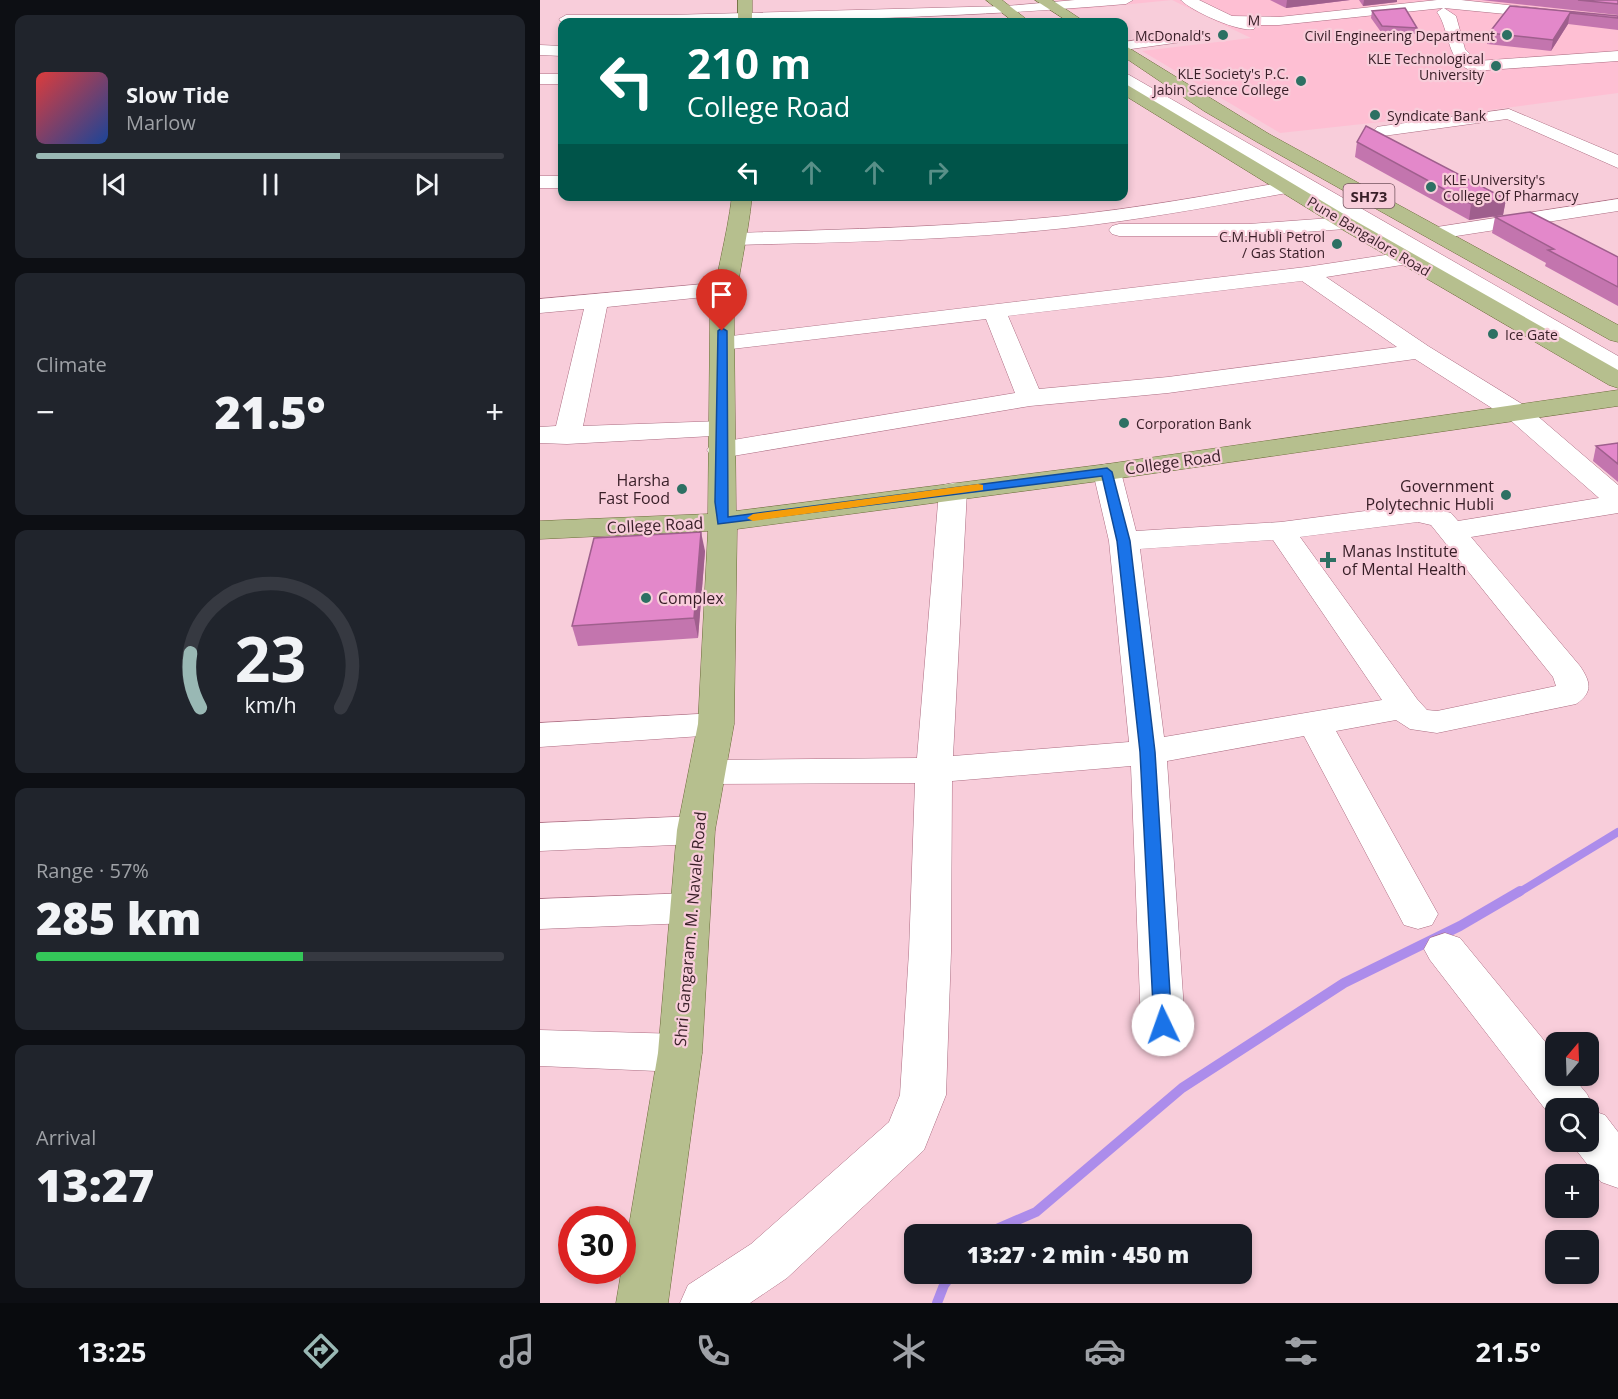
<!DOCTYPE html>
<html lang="en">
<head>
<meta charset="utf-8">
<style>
  body { margin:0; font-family:"Open Sans",sans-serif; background:#20242c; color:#f1f3f6; height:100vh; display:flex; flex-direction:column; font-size:22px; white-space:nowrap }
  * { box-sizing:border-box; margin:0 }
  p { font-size:20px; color:#9ea1a6 }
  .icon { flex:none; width:33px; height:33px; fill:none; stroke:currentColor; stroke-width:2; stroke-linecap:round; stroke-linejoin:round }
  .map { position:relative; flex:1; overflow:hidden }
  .drawer { display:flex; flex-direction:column; gap:15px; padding:15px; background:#0d0f14; width:540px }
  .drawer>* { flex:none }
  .hud { position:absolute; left:18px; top:18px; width:570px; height:183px; border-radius:12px; box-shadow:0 3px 9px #0003; background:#00695c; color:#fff; overflow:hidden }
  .needle { width:39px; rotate:19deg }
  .tools { position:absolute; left:1005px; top:1032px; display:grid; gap:12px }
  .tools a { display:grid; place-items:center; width:54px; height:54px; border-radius:12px; background:#171b24; box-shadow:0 3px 9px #0003; font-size:30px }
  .speed { position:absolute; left:18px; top:1206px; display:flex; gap:12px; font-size:30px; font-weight:700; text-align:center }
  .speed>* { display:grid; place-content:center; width:78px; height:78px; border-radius:50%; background:#171b24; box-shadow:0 3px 9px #0003; line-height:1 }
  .speed .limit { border:9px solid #d22; background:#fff; color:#111 }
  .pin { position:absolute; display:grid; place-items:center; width:51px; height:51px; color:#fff; margin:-62px -26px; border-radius:50% 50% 50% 0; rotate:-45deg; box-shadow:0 0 6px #0007 }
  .pin .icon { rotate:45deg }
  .me { position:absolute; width:66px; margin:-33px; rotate:357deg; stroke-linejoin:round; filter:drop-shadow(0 0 4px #0008) }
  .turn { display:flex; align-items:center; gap:21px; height:126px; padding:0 30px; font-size:27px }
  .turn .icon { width:78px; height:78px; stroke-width:2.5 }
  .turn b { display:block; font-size:42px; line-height:51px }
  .lanes { display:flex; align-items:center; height:57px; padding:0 30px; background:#0003; justify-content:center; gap:30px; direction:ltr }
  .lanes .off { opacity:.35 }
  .big { font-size:45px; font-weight:800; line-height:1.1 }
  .drawer .widget { flex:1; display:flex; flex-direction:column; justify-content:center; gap:9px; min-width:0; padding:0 21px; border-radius:12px; background:#20242c }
  .drawer .dial { align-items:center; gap:0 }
  .dial svg { height:156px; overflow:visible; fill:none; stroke:#363941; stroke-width:7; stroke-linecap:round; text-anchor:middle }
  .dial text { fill:#f1f3f6; stroke:none }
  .song { display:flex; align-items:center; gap:18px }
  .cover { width:72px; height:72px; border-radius:9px; background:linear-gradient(135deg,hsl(0 70% 55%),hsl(220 70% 35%)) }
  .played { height:6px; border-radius:3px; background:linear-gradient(90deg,#99b8b4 65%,#363941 65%) }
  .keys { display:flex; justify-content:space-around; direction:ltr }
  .heat { display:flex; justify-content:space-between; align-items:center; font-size:33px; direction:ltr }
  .charge { height:9px; border-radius:4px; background:linear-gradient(90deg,#34c759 57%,#363941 0) }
  .trip { position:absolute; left:364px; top:1224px; width:348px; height:60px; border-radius:12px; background:#171b24; box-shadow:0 3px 9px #0003; font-weight:800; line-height:60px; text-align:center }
  .tabs { display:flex; height:96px; justify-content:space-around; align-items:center; background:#090b0e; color:#9ea1a6 }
  .tabs .icon { width:42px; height:42px }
  .tabs .active { color:#99b8b4 }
  .tabs b { font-size:27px; color:#f1f3f6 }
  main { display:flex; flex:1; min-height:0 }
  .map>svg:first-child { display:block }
  .built { fill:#febfd3 }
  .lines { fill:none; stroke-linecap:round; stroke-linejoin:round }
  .stream-far1 { stroke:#ac8ceb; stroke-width:8 }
  .stream { stroke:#ac8ceb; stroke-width:10 }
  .minor-casing { stroke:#ac6d82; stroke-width:1 }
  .major-casing { stroke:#6b6b39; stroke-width:1 }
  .minor { fill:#fff; fill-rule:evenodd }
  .major { fill:#b6bf8e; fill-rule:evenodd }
  .wall { fill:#c375ae }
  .shaded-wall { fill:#9f5f8d }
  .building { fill:#e388ca; stroke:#9f5f8d; stroke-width:1.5 }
  .route { fill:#1a73e8; stroke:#114b97; stroke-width:1.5 }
  .slow { fill:#f59e0b }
  .poi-dot { fill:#2d7063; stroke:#f8cdda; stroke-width:2 }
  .labels { text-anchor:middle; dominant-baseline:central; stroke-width:4.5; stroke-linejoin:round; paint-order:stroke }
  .far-street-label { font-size:14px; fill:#381e27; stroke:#f8cdda }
  .far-poi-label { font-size:14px; fill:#381e27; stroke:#f8cdda; text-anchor:end }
  .shield { fill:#f8cdda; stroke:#72525d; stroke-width:1.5 }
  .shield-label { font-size:15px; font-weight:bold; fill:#381e27 }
  .street-label { font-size:16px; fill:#381e27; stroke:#f8cdda }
  .poi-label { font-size:16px; fill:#381e27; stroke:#f8cdda; text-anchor:end }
</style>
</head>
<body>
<main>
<section class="drawer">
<div class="widget">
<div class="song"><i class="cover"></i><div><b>Slow Tide</b><p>Marlow</p></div></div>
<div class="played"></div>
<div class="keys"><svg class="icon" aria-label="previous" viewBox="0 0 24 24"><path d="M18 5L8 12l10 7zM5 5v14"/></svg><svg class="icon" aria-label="pause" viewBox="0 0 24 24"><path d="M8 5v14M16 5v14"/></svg><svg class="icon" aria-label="next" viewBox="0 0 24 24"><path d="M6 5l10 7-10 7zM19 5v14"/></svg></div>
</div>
<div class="widget"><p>Climate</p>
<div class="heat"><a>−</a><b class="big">21.5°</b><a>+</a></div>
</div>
<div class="widget dial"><svg viewBox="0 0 100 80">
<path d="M14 69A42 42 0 1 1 86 69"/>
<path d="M14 69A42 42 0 0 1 9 41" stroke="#99b8b4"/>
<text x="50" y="56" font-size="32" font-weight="700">23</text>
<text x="50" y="72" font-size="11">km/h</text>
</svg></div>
<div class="widget"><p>Range · 57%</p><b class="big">285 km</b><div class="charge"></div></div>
<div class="widget"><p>Arrival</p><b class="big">13:27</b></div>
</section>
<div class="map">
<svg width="1078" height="1303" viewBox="0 0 1078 1303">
  <rect width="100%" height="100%" fill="#f8cdda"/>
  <!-- built -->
  <polygon class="built" points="516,0 1078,0 1078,93 942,111 740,133 602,51 711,38 632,0 531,10"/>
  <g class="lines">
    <!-- stream-far1 -->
    <polyline class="stream-far1" points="978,893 1078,832"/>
    <!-- stream -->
    <g class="stream">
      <polyline points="445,1234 496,1212 642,1088 804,983 920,926 980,891"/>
      <polyline points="397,1303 404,1285 412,1274"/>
    </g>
    <!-- minor casing -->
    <g class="minor-casing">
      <g id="minor">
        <path d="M535 0H593L586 4C399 20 210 22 22 23L19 19 26 15H129L466 6Z"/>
        <path d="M641 0H659L692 16 739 17 897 0H921L1078 17V25L904 8 916 16 925 49 937 61 1078 51V61L933 71C906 64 910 29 897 12L903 8 739 25H716L714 29C700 33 651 11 641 0Z"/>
        <polygon points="658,31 663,33 666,36 663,39 584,50 584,42"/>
        <polygon points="0,45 22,46 22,56 0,55"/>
        <path d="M584 72 1078 356V373L1069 371 878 260 868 264 786 277 888 346 987 407 1078 485V513L931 537 1040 666C1050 681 1054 692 1036 704L897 733 870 729 856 720 796 731 898 914 892 925 878 929 864 925 764 736 627 761 645 1025 639 1038 623 1043 607 1038 601 1025 591 766 412 781 411 952 406 1095 384 1150 247 1278 210 1303H140L148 1285 211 1244 349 1122 360 1095 369 952 375 783 167 784 154 781 149 772 154 763 167 760 377 758 399 491 403 485 413 483 423 485 427 491 413 756 589 742 569 541 553 472 557 466 567 464 577 466 581 472 596 531 741 522 879 504 911 513 918 521 1059 498 969 419 875 359 628 393 490 406 181 458 171 456 167 450 171 444 181 442 475 393 446 319 183 350 175 348 171 343 175 338 766 267 865 252 815 223 812 227 805 229 709 236H579L572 234 569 230 572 226 579 224H709L805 217 756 188 747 193C674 206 600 220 526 228 417 240 307 242 197 245L190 243 186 239 190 235 197 233C306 229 415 227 524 216 598 208 671 195 744 182L584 84ZM762 281 857 347 628 377 499 389 468 316ZM878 522 891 525 1013 677 1016 686 897 711 887 710 877 699 760 537ZM733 540 842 700 624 737 600 549Z"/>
        <rect x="0" y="74" width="22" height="10"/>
        <polygon points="969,109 1078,155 1078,168 967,119 843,136 837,135 834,131 837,127 843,126"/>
        <rect x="0" y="176" width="22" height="12"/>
        <polygon points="1078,199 1078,211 897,239 890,237 887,233 890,229 897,227"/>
        <polygon points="185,282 193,284 196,289 193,294 67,307 43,426 181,421 190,423 194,429 190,435 27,444 0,443 0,427 16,426 44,309 0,313 0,299"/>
        <polygon points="176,713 188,716 194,724 188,732 176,735 0,747 0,723"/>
        <polygon points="156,816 170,820 175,830 170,840 156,844 0,851 0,823"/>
        <polygon points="149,893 163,897 169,908 163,919 149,923 0,929 0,899"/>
        <polygon points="905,933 920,938 1016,1055 1016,1076 1032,1076 1047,1094 1054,1108 1053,1111 1065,1115 1078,1132 1078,1188 1061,1182 1030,1142 1048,1142 1048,1108 1016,1108 1015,1122 890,960 884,949 890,938"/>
        <polygon points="0,1030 140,1034 156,1040 162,1053 156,1066 140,1072 0,1066"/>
      </g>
    </g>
    <!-- major casing -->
    <g class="major-casing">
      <g id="major">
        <rect x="198" y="0" width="14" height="22"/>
        <polygon points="446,0 462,0 490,22 474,22"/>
        <polygon points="495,0 512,0 545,22 529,22"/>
        <polygon points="584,45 729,134 1078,325 1078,342 1070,340 717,142 664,111 584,57"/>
        <polygon points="584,83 812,219 1078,370 1078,388 1069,385 798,227 584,95"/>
        <path d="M192 196H212C208 238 197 277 194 318L196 511 567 464 1078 390V406L567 480 197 529 194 724 175 830 162 1053 128 1303H76L118 1053 137 830 158 724 168 531 0 539V521L168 514 170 318C175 277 187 238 192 196Z"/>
      </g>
    </g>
    <!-- minor -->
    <use href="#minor" class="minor"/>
    <!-- major -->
    <use href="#major" class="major"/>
  </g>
  <!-- wall -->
  <g class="wall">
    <polygon points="730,0 810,0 746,8"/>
    <polygon points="819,0 857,0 857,2 823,6"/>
    <polygon points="941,0 1078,0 1078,15"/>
    <polygon points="970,6 1078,16 1078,30 1028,24 1011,51 947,44 949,33"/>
    <polygon points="832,11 877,28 877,34 841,32 831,18"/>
    <polygon points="817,142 966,199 963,215 929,220 815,157"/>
    <polygon points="955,217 1078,257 1078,306 1005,266 1006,263 952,233"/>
    <polygon points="1078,443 1078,482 1053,461 1056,446"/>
    <polygon points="165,551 158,638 38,646 32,626"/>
  </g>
  <!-- shaded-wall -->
  <g class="shaded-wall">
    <polygon points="747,0 810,0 746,8"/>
    <polygon points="824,0 857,0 857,2 823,6"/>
    <polygon points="1030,13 1028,24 1011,51 1013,40"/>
    <polygon points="236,196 290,196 236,201"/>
    <polygon points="966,199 963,215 929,220 931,204"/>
    <polygon points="161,532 165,551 158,638 154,618"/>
  </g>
  <!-- building -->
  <g class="building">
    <polygon points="1038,0 1078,0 1078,4"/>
    <polygon points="970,6 1078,16 1078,18 1030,13 1013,40 949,33"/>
    <polygon points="865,8 877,28 842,26 832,11"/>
    <polygon points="826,126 966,199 931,204 817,142"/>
    <polygon points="990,212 1078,257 1078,287 1008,250 1014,249 955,217"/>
    <polygon points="1078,443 1078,464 1056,446"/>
    <polygon points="161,532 154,618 32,626 54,538"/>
  </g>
  <!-- route -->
  <polygon class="route" points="182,328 187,331 188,517 567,468 572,472 590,541 615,752 632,1025 630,1030 623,1032 617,1030 614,1025 600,752 577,541 562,476 178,524 175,502 178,331"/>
  <!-- slow -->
  <polygon class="slow" points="438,484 443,485 443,490 213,521 207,518 213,514"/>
  <!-- markers -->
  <g class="poi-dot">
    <circle cx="683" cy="35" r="6"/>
    <circle cx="967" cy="35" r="6"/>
    <circle cx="956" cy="66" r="6"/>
    <circle cx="761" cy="81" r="6"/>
    <circle cx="835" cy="115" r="6"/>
    <circle cx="891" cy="187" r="6"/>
    <circle cx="797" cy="244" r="6"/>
    <circle cx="953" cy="334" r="6"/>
    <circle cx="584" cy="423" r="6"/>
    <circle cx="142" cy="489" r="6"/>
    <circle cx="966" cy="495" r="6"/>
    <path d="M785 551h6v6h6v6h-6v6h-6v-6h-6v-6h6z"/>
    <circle cx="106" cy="598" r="6"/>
  </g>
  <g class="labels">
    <!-- far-street labels -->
    <g class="far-street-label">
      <text transform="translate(714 20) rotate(2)">M</text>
      <text transform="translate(829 236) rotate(31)">Pune Bangalore Road</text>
    </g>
    <!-- far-poi labels -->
    <g class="far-poi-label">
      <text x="671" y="35">McDonald's</text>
      <text x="955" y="35">Civil Engineering Department</text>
      <text x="944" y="58">KLE Technological<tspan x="944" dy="16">University</tspan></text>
      <text x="749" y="73">KLE Society's P.C.<tspan x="749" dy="16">Jabin Science College</tspan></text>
      <text x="847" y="115" text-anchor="start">Syndicate Bank</text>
      <text x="903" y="179" text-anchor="start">KLE University's<tspan x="903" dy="16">College Of Pharmacy</tspan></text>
      <text x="785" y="236">C.M.Hubli Petrol<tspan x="785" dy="16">/ Gas Station</tspan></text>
      <text x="965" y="334" text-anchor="start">Ice Gate</text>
      <text x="596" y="423" text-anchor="start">Corporation Bank</text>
    </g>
    <!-- shield labels -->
    <rect class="shield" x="803.5" y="184" width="51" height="24" rx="4.5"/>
    <g class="shield-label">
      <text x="829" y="196">SH73</text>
    </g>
    <!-- street labels -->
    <g class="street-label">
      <text transform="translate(633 462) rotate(-8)">College Road</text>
      <text transform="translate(115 525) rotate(-3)">College Road</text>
      <text transform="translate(150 929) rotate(-85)">Shri Gangaram. M. Navale Road</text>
    </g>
    <!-- poi labels -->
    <g class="poi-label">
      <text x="130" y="480">Harsha<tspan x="130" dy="18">Fast Food</tspan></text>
      <text x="954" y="486">Government<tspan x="954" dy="18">Polytechnic Hubli</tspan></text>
      <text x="802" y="551" text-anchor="start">Manas Institute<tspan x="802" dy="18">of Mental Health</tspan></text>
      <text x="118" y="598" text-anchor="start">Complex</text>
    </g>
  </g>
</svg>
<div class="tools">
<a><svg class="needle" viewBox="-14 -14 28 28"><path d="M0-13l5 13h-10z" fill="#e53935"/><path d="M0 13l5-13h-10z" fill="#9ea1a6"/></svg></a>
<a><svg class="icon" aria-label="search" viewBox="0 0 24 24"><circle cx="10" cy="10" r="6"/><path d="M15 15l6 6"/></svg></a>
<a>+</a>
<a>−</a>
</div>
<div class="speed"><div class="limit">30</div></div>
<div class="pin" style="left:182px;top:331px;background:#d93025"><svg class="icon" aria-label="arrive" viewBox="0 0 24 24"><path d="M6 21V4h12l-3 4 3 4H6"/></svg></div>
<svg class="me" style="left:623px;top:1025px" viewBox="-20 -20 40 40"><circle r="19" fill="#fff"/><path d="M0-13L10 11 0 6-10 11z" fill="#1a73e8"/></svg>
<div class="trip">13:27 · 2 min · 450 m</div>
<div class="hud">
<div class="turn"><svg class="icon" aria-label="left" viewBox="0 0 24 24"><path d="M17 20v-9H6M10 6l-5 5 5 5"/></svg><div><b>210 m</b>College Road</div></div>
<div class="lanes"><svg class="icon" aria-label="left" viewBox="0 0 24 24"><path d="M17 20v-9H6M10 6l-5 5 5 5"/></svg><svg class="icon off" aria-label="ahead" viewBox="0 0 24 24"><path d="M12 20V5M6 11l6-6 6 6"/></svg><svg class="icon off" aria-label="ahead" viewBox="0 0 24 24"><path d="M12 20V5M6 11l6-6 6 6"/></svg><svg class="icon off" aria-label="right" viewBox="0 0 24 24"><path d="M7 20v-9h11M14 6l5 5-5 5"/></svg></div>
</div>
</div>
</main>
<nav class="tabs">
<b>13:25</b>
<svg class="icon active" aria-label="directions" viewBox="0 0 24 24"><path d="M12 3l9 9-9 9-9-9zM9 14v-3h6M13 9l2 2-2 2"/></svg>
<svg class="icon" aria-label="music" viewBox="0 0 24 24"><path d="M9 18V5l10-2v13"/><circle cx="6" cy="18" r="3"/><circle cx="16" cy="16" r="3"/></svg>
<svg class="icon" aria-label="phone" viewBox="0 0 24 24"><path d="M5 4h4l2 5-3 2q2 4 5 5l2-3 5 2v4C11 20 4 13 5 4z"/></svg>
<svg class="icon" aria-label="climate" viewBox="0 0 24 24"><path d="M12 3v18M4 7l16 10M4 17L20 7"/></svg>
<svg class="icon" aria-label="car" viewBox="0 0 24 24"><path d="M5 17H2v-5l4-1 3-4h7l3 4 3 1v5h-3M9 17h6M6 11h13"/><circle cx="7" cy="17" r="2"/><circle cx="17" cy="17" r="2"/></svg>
<svg class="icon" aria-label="filters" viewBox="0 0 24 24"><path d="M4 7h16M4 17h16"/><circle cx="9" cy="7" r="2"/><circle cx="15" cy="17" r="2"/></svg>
<b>21.5°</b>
</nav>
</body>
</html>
